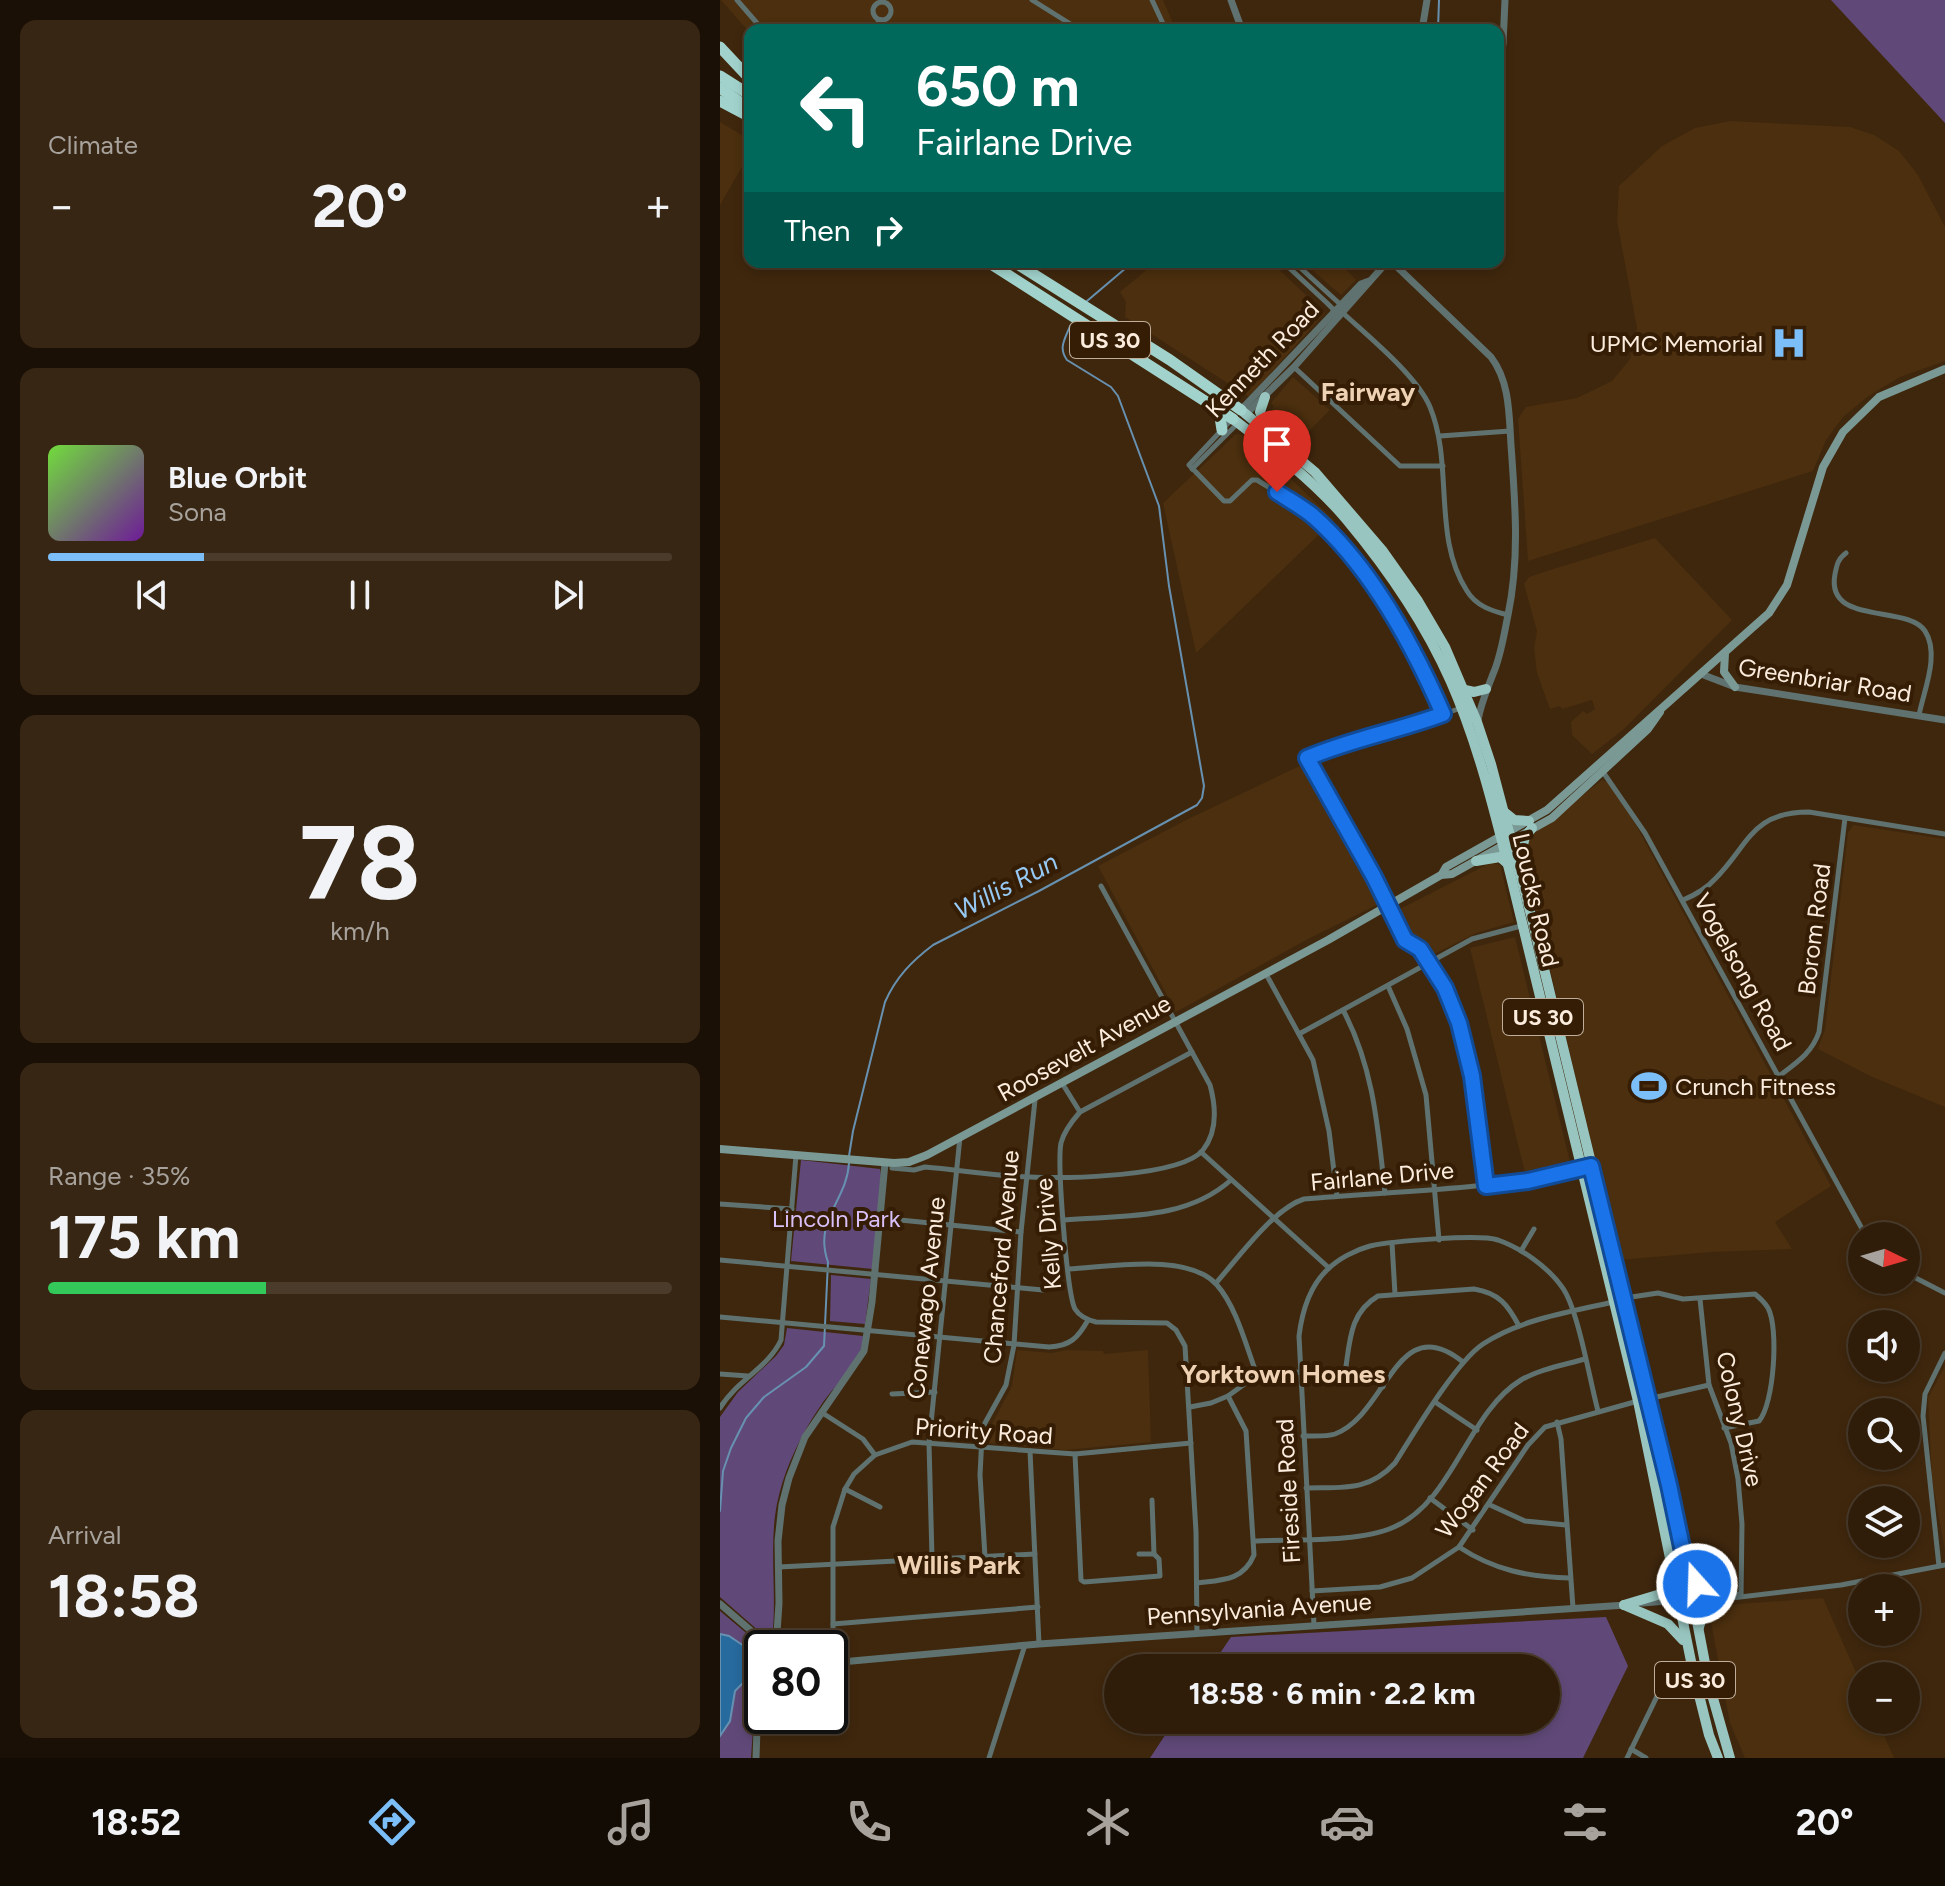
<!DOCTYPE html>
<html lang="en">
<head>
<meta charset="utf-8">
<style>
  body { margin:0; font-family:Figtree,sans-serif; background:#372613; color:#f1f3f6; height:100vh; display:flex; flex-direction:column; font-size:30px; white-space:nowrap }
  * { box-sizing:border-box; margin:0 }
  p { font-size:26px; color:#a7a29c }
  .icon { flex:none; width:44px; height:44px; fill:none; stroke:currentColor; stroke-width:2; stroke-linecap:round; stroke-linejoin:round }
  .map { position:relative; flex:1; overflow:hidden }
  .sheet { display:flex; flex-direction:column; gap:20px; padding:20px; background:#1a1006; width:720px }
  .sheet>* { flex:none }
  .banner { position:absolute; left:24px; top:24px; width:760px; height:244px; border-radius:16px; box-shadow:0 4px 12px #0003,0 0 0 2px #4a3b2b; background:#00695c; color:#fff; overflow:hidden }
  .needle { width:52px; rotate:95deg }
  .controls { position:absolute; left:1128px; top:1222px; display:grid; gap:16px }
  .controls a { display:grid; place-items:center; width:72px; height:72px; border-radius:50%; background:#2f1d0a; box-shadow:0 4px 12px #0003,0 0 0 2px #4a3b2b; font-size:40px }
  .speed { position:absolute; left:24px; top:1630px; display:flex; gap:16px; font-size:40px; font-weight:700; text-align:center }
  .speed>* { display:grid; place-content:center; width:104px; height:104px; border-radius:50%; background:#2f1d0a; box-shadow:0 4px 12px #0003,0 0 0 2px #4a3b2b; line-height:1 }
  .speed .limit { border:4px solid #111; border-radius:12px; background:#fff; color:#111 }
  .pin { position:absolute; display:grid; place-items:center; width:68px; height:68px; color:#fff; margin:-82px -34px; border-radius:50% 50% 50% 0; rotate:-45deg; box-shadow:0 0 8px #0007 }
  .pin .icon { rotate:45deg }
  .me { position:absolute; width:88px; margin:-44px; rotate:340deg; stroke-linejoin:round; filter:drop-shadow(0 0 6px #0008) }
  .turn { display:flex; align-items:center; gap:28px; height:168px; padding:0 40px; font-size:36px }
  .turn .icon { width:104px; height:104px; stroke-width:2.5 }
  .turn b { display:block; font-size:56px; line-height:68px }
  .then { display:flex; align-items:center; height:76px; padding:0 40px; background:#0003; gap:16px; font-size:30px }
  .big { font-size:60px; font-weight:700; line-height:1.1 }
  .sheet .widget { flex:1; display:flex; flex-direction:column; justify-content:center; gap:12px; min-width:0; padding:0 28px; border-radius:16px; background:#372613 }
  .sheet .dial { align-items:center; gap:0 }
  .dial b { font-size:104px; line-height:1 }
  .song { display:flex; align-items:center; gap:24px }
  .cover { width:96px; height:96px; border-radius:12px; background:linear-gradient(135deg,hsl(100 70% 55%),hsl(280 70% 35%)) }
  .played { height:8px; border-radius:4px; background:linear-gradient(90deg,#7bbef8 25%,#4a3b2b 25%) }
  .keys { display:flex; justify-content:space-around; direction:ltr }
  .heat { display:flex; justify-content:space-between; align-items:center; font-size:44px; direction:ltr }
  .charge { height:12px; border-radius:6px; background:linear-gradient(90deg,#34c759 35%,#4a3b2b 0) }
  .trip { position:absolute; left:384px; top:1654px; width:456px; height:80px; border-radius:40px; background:#2f1d0a; box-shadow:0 4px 12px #0003,0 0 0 2px #4a3b2b; font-weight:700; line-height:80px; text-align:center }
  .menu { display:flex; height:128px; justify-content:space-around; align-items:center; background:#130c04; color:#a7a29c }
  .menu .icon { width:56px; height:56px }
  .menu .current { color:#7bbef8 }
  .menu b { font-size:36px; color:#f1f3f6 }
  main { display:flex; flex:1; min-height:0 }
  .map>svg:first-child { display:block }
  .built { fill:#4b2f0e }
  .green { fill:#604978 }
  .water { fill:#276a9e; stroke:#6791b1; stroke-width:2 }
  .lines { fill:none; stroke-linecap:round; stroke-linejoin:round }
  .stream { stroke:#6791b1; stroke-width:2 }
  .minor { stroke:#5f7270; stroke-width:5 }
  .tertiary { stroke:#5f7270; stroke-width:7 }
  .secondary { stroke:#7a9995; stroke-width:8 }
  .trunk { stroke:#98c5bf; stroke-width:10 }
  .motorway { stroke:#a1d3cc; stroke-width:11 }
  .route-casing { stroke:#114b97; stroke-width:20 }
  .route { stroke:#1a73e8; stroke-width:14 }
  .labels { text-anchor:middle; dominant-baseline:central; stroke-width:8; stroke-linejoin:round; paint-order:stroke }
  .shield { fill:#341d04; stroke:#c0ae9c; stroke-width:2 }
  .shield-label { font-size:22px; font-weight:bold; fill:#fcecdd }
  .poi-label { font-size:24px; fill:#fcecdd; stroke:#341d04; text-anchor:end }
  .street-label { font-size:24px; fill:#fcecdd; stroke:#341d04 }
  .park-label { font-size:24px; fill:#dac0f8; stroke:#341d04 }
  .neighbourhood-label { font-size:26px; font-weight:bold; fill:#efd1b3; stroke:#341d04 }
  .water-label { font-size:26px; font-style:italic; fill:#96c8f4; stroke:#341d04 }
</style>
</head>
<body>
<main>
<section class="sheet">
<div class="widget"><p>Climate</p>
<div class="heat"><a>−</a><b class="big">20°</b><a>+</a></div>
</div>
<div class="widget">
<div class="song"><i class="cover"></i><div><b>Blue Orbit</b><p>Sona</p></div></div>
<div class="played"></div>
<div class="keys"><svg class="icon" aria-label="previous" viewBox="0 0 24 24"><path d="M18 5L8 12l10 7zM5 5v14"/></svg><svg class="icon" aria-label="pause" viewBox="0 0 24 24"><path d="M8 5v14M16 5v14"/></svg><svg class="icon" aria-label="next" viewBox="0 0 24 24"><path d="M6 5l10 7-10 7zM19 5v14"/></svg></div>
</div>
<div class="widget dial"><b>78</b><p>km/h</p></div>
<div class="widget"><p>Range · 35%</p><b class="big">175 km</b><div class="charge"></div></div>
<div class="widget"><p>Arrival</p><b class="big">18:58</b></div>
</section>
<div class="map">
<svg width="1225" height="1758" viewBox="0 0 1225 1758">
  <rect width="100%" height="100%" fill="#3f270d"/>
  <!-- built -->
  <g class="built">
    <polygon points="1,0 443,0 456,30 30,30 30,33"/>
    <polygon points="1010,121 1130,127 1154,135 1179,151 1198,175 1225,227 1225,361 1180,377 1147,397 1123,417 1106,440 1093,471 808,561 798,419 806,407 857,398 892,381 910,359 917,328 897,221 899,186 942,146 975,128"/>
    <polygon points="0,122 30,140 30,153 0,205"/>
    <polygon points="436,262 551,262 605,313 529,397 405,317 406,302 400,292"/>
    <polygon points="583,262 619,262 636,280 621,295"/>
    <polygon points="573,377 610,410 586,434 582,431 580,433 552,410 554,406 551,403"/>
    <polygon points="516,434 525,435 614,520 476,653 443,503"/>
    <polygon points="935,538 1012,620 903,730 872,754 852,735 851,722 863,711 867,714 875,709 872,700 842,709 840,706 830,709 817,673 814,648 817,631 804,584 809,577 830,570"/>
    <polygon points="586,763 663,902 588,939 456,1012 378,866 468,819"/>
    <polygon points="882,780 888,782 917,827 1111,1186 1055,1222 1072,1249 992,1252 899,1260 803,855 808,838"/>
    <polygon points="1133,825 1225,839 1225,1107 1150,1076 1098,1049 1105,1029 1128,833"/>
    <polygon points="772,862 780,865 794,922 756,933 714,954 691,938 678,910"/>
    <polygon points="795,937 851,1166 806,1177 750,948"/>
    <polygon points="297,1350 332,1353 346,1350 383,1351 384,1354 428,1350 431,1442 345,1450 268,1443 272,1424 292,1386"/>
    <polygon points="1225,1366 1225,1551 1212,1479 1208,1398"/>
    <polygon points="1103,1598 1142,1686 1142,1720 1157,1720 1174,1758 1025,1758 1010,1723 988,1606"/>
  </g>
  <!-- green -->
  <g class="green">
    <polygon points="1111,0 1225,0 1225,123"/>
    <polygon points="81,1160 160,1169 161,1176 153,1269 71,1261"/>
    <polygon points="111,1275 151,1279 145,1324 110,1321"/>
    <path d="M67 1328 143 1336C143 1360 125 1376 110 1393 101 1404 93 1417 86 1429 71 1456 59 1485 55 1516 50 1556 57 1598 52 1639L49 1640 0 1597V1417L18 1392 56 1356 64 1345Z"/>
    <polygon points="0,1611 44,1648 42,1699 33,1729 31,1758 0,1758"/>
    <polygon points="886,1617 908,1666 863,1758 430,1758 455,1720 826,1720 826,1668 490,1668 511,1637"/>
  </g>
  <!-- water -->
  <polygon class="water" points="0,1634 9,1636 24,1646 28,1664 27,1674 23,1683 15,1691 10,1721 0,1736"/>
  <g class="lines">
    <!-- stream -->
    <g class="stream">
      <polyline points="718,30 719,0"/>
      <polyline points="367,301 413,262"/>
      <path d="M129 1156 133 1131 165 1002C176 977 192 961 213 945L319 891 477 805 482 798 484 786 449 586 439 506 398 396 391 387 347 360C338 348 345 339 350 326"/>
      <path d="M0 1511 3 1471 11 1448 26 1418 44 1397 86 1367 104 1346 108 1262C93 1220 127 1201 129 1163"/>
    </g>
    <!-- minor -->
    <g class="minor">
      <polyline points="17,0 43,30"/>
      <polyline points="312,0 360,30"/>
      <polyline points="432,0 446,30"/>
      <circle cx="162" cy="11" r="9"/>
      <polyline points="150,30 161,20"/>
      <polyline points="563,262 607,303 613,309 613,315"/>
      <polyline points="574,262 621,305"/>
      <path d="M623 313C649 337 697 376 710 407 734 465 712 537 747 591 756 606 772 611 788 615"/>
      <polyline points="574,367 680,466 723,466"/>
      <polyline points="512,419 469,465 504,501 510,501 532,480 537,480 589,512 627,553 676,621 705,674 723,714"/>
      <polyline points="720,436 790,431"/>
      <polyline points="472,469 517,424"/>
      <path d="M1126 553C1118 559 1117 564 1115 574 1105 626 1187 604 1205 631 1220 654 1204 690 1199 715"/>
      <polyline points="741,708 669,733 629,741 587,758 653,876 685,940 700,949 725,988 739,1023 752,1076 766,1186"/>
      <polyline points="883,772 925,833 1146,1236"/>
      <path d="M963 900C975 895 986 889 995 879 1029 845 1031 812 1089 812L1225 834"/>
      <polyline points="546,974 593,1060 609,1131 617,1196"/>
      <polyline points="668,986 687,1029 706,1095 719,1240"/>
      <path d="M623 1010C654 1068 658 1129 665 1193"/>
      <polyline points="579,1034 752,939 801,926"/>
      <path d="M472 1052 360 1112C352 1121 344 1131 341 1143 337 1163 347 1294 355 1309 360 1317 368 1320 376 1322L447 1323 456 1330 465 1346 476 1532 477 1634"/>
      <path d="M1059 1076C1076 1063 1092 1053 1099 1032L1125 818"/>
      <polyline points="342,1083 360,1112"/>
      <polyline points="481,1152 609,1268"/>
      <path d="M172 1168 194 1170 205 1167C240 1170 275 1176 310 1177 345 1179 461 1177 483 1150 498 1131 496 1107 490 1085L381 886"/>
      <polyline points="0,1204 72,1209"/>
      <polyline points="160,1218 301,1232"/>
      <path d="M344 1220C402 1215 465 1221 511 1180"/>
      <polyline points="672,1243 675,1294"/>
      <polyline points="801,1251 814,1229"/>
      <polyline points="0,1260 323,1290"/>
      <path d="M349 1269C389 1267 468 1252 497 1285 517 1308 526 1346 537 1375"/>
      <polyline points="1186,1273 1225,1293"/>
      <path d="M496 1283C518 1258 553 1209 584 1199 677 1191 771 1190 862 1169"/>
      <path d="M905 1298 938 1293 963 1299 1035 1294C1040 1298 1045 1303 1048 1308 1059 1328 1054 1404 1039 1421L1004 1428"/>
      <polyline points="980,1299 989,1385 1011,1443 1018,1479 1022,1524 1021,1596"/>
      <path d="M0 1317 329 1347C350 1346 358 1338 368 1320"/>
      <path d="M625 1373C630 1342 629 1313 658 1296L754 1289C779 1293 788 1305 799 1326"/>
      <polyline points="0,1374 28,1376"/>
      <polyline points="172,1394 215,1392"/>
      <polyline points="928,1399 989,1385"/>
      <polyline points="715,1402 757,1430"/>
      <polyline points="470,1407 491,1403 508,1396 537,1375 560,1372 625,1373 643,1377 663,1387"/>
      <path d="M0 1408C16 1381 48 1368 61 1340L76 1155"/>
      <polyline points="101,1412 143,1439 155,1455"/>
      <polyline points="837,1422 841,1439 853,1608"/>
      <path d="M583 1436C593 1436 606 1437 615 1434 668 1414 676 1308 743 1362"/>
      <polyline points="310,1451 319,1644"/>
      <polyline points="355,1454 361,1580 364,1582 440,1576 439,1559 434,1554"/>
      <path d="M586 1488C623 1487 648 1492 675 1463 694 1433 736 1362 763 1344 801 1319 850 1312 893 1302"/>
      <polyline points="125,1489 160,1507"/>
      <polyline points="710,1498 753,1530"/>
      <polyline points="770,1505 805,1521 846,1525"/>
      <path d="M534 1541C573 1539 638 1543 674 1527 733 1502 747 1413 801 1380 820 1369 844 1365 865 1359"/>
      <path d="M739 1547C774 1570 808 1577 850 1578"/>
      <polyline points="419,1554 434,1554 432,1500"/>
      <polyline points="265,1557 260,1475 262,1436 265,1423 286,1385 294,1345 301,1232 315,1100"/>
      <polyline points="212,1558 209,1443 240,1137"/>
      <polyline points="1219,1566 1203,1416 1205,1394 1225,1353"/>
      <polyline points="59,1567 315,1554"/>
      <path d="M477 1583C502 1580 523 1581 534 1555L526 1431 508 1396"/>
      <polyline points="592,1591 660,1587 692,1578 739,1547 808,1445 825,1427 918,1401"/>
      <path d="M972 1599C982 1592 1008 1590 1020 1595"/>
      <polyline points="995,1600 1121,1585 1225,1565"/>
      <polyline points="113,1624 318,1607"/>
      <path d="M594 1625 579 1336C582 1312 589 1287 607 1270 618 1259 635 1250 650 1246 672 1241 759 1234 778 1240 801 1248 828 1267 842 1287 858 1308 870 1382 878 1411"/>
      <polyline points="113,1663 113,1527 125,1489 134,1474 155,1455 192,1442 355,1454 471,1443"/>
      <polyline points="911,1749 926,1758"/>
      <polyline points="269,1758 305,1645"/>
      <polyline points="907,1758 942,1686 973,1671"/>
    </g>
    <!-- tertiary -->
    <g class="tertiary">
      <polyline points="511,0 522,30"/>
      <polyline points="702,30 707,0"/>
      <polyline points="778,72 783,44 785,0"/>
      <path d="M672 262 771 357C790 382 789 415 791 445 795 502 800 558 788 615 784 634 781 656 773 674 767 690 761 703 758 720"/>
      <polyline points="520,411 641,284 649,281"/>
      <polyline points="525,415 574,367 667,262"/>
      <polyline points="981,674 1015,687 1225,720"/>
      <polyline points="922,1603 972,1599 978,1603 992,1601"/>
      <polyline points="0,1604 51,1648"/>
      <polyline points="56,1648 59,1603 58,1541 62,1505 69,1478 85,1437 144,1351 152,1302 165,1163"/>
      <polyline points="110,1663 319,1644 906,1605"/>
      <polyline points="36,1758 37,1729 42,1711"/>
    </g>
    <!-- secondary -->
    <g class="secondary">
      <polyline points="1005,653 1004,672 1015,687"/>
      <polyline points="722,874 726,867 827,810 1049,613 1067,585 1103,467 1123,432 1159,397 1225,369"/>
      <polyline points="0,1149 174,1163 189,1162 207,1155 608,940 721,875 732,874 832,818 928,729 940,712"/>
    </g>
    <!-- trunk -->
    <g class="trunk">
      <polyline points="545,397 540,412 546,427"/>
      <polyline points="521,410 595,472 662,550 698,601 725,647 757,722 771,764 812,919 958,1522 989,1684 1010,1758"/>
      <path d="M513 419C552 449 594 481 626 519 667 568 705 623 731 682 759 746 776 817 793 885L918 1401 973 1671 989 1735 998 1758"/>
      <polyline points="745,690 754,692 766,689"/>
      <polyline points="784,812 794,820 809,821"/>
      <polyline points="799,860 805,837 812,828"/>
      <polyline points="756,861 780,857 788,864"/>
      <path d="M970 1574C984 1596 992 1583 1008 1593"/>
      <polyline points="904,1605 944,1593 951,1581 950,1575"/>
      <polyline points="904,1605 948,1624 963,1640"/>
      <polyline points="979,1627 984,1610 995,1600"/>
    </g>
    <!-- motorway -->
    <g class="motorway">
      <polyline points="0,47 30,79"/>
      <polyline points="0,76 30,95"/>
      <polyline points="0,88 30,109"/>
      <polyline points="0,101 30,117"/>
      <polyline points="268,262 513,419"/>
      <polyline points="294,262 450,360 521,410"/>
      <polyline points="494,408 500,417 502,430"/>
    </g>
  </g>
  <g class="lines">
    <!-- route casing -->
    <g class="route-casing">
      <path id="route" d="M557 492C569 500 582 507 593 516 650 566 693 645 723 714 678 731 631 739 587 758L654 877 685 940 700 949 725 988 739 1023 752 1076 766 1186 808 1181 871 1166 949 1485 967 1571 977 1584"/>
    </g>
    <!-- route -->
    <use href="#route" class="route"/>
  </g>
  <!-- icons -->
  <defs>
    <g id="hospital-bare" transform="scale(2.76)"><path d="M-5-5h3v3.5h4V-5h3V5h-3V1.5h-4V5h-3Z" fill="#7bbef8" stroke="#341d04" stroke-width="2.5" paint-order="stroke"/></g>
    <g id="stadium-bare" transform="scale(2.76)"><path d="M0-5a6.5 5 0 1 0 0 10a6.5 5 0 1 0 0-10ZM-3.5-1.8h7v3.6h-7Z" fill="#7bbef8" stroke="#341d04" stroke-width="2.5" paint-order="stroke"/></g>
  </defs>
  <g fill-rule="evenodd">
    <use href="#hospital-bare" x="1069" y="343"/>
    <use href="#stadium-bare" x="929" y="1086"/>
  </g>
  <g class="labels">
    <!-- shield labels -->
    <g class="shield">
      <rect x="350" y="322" width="80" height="36" rx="6"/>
      <rect x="783" y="999" width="80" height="36" rx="6"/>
      <rect x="935" y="1662" width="80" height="36" rx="6"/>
    </g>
    <g class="shield-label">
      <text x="390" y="340">US 30</text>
      <text x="823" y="1017">US 30</text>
      <text x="975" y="1680">US 30</text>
    </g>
    <!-- poi labels -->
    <g class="poi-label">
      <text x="1043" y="343">UPMC Memorial</text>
      <text x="955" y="1086" text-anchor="start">Crunch Fitness</text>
    </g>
    <!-- street labels -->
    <g class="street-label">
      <text transform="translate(542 359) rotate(-46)">Kenneth Road</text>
      <text transform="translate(1105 680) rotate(9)">Greenbriar Road</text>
      <text transform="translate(816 900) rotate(77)">Loucks Road</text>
      <text transform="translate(1094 929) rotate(-83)">Borom Road</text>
      <text transform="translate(1023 972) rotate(61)">Vogelsong Road</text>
      <text transform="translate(364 1048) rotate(-29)">Roosevelt Avenue</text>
      <text transform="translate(662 1176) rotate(-5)">Fairlane Drive</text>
      <text transform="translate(328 1234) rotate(-95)">Kelly Drive</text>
      <text transform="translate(281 1257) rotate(-85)">Chanceford Avenue</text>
      <text transform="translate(206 1298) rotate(-84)">Conewago Avenue</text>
      <text transform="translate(1020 1419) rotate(77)">Colony Drive</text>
      <text transform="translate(264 1431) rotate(4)">Priority Road</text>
      <text transform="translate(762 1480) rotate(-53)">Wogan Road</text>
      <text transform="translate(568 1491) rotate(-93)">Fireside Road</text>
      <text transform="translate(539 1609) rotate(-4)">Pennsylvania Avenue</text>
    </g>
    <!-- park labels -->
    <g class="park-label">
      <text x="116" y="1218">Lincoln Park</text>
    </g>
    <!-- neighbourhood labels -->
    <g class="neighbourhood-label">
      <text x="648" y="392">Fairway</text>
      <text x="563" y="1374">Yorktown Homes</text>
      <text x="239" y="1565">Willis Park</text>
    </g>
    <!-- water labels -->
    <g class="water-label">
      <text transform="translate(286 886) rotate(-28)">Willis Run</text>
    </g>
  </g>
</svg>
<div class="controls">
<a><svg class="needle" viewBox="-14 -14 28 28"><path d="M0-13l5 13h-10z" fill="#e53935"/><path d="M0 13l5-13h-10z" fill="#a7a29c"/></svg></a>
<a><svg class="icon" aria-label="sound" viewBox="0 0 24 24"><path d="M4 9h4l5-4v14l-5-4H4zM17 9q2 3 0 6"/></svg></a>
<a><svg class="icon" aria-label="search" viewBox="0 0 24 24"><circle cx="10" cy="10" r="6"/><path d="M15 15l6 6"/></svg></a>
<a><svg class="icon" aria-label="layers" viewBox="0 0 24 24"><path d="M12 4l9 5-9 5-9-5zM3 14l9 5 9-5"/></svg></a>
<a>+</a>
<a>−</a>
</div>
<div class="speed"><div class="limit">80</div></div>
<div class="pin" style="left:557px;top:492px;background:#d93025"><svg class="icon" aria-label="arrive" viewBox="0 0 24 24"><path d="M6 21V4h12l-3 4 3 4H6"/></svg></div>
<svg class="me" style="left:977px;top:1584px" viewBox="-20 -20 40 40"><circle r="17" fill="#1a73e8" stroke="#fff" stroke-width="3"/><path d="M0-11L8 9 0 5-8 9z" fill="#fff"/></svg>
<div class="trip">18:58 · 6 min · 2.2 km</div>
<div class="banner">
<div class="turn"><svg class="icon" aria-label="left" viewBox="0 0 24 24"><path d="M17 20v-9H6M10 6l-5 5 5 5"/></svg><div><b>650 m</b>Fairlane Drive</div></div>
<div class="then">Then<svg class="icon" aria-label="right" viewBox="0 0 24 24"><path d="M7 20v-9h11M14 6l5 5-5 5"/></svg></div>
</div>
</div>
</main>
<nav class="menu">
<b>18:52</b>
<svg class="icon current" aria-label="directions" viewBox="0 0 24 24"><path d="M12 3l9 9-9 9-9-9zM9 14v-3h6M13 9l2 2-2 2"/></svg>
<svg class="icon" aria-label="music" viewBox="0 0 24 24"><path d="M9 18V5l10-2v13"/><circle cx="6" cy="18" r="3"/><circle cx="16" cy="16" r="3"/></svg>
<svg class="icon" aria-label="phone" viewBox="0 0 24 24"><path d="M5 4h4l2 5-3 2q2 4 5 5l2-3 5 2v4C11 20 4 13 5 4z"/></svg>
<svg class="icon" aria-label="climate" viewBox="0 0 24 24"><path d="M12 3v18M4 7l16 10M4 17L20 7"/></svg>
<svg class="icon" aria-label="car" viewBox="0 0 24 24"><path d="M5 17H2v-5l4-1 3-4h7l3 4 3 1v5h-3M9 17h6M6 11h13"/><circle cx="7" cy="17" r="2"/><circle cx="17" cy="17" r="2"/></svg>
<svg class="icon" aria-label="filters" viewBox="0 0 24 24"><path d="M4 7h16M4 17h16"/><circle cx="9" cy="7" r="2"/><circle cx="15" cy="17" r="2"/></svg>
<b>20°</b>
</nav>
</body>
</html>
